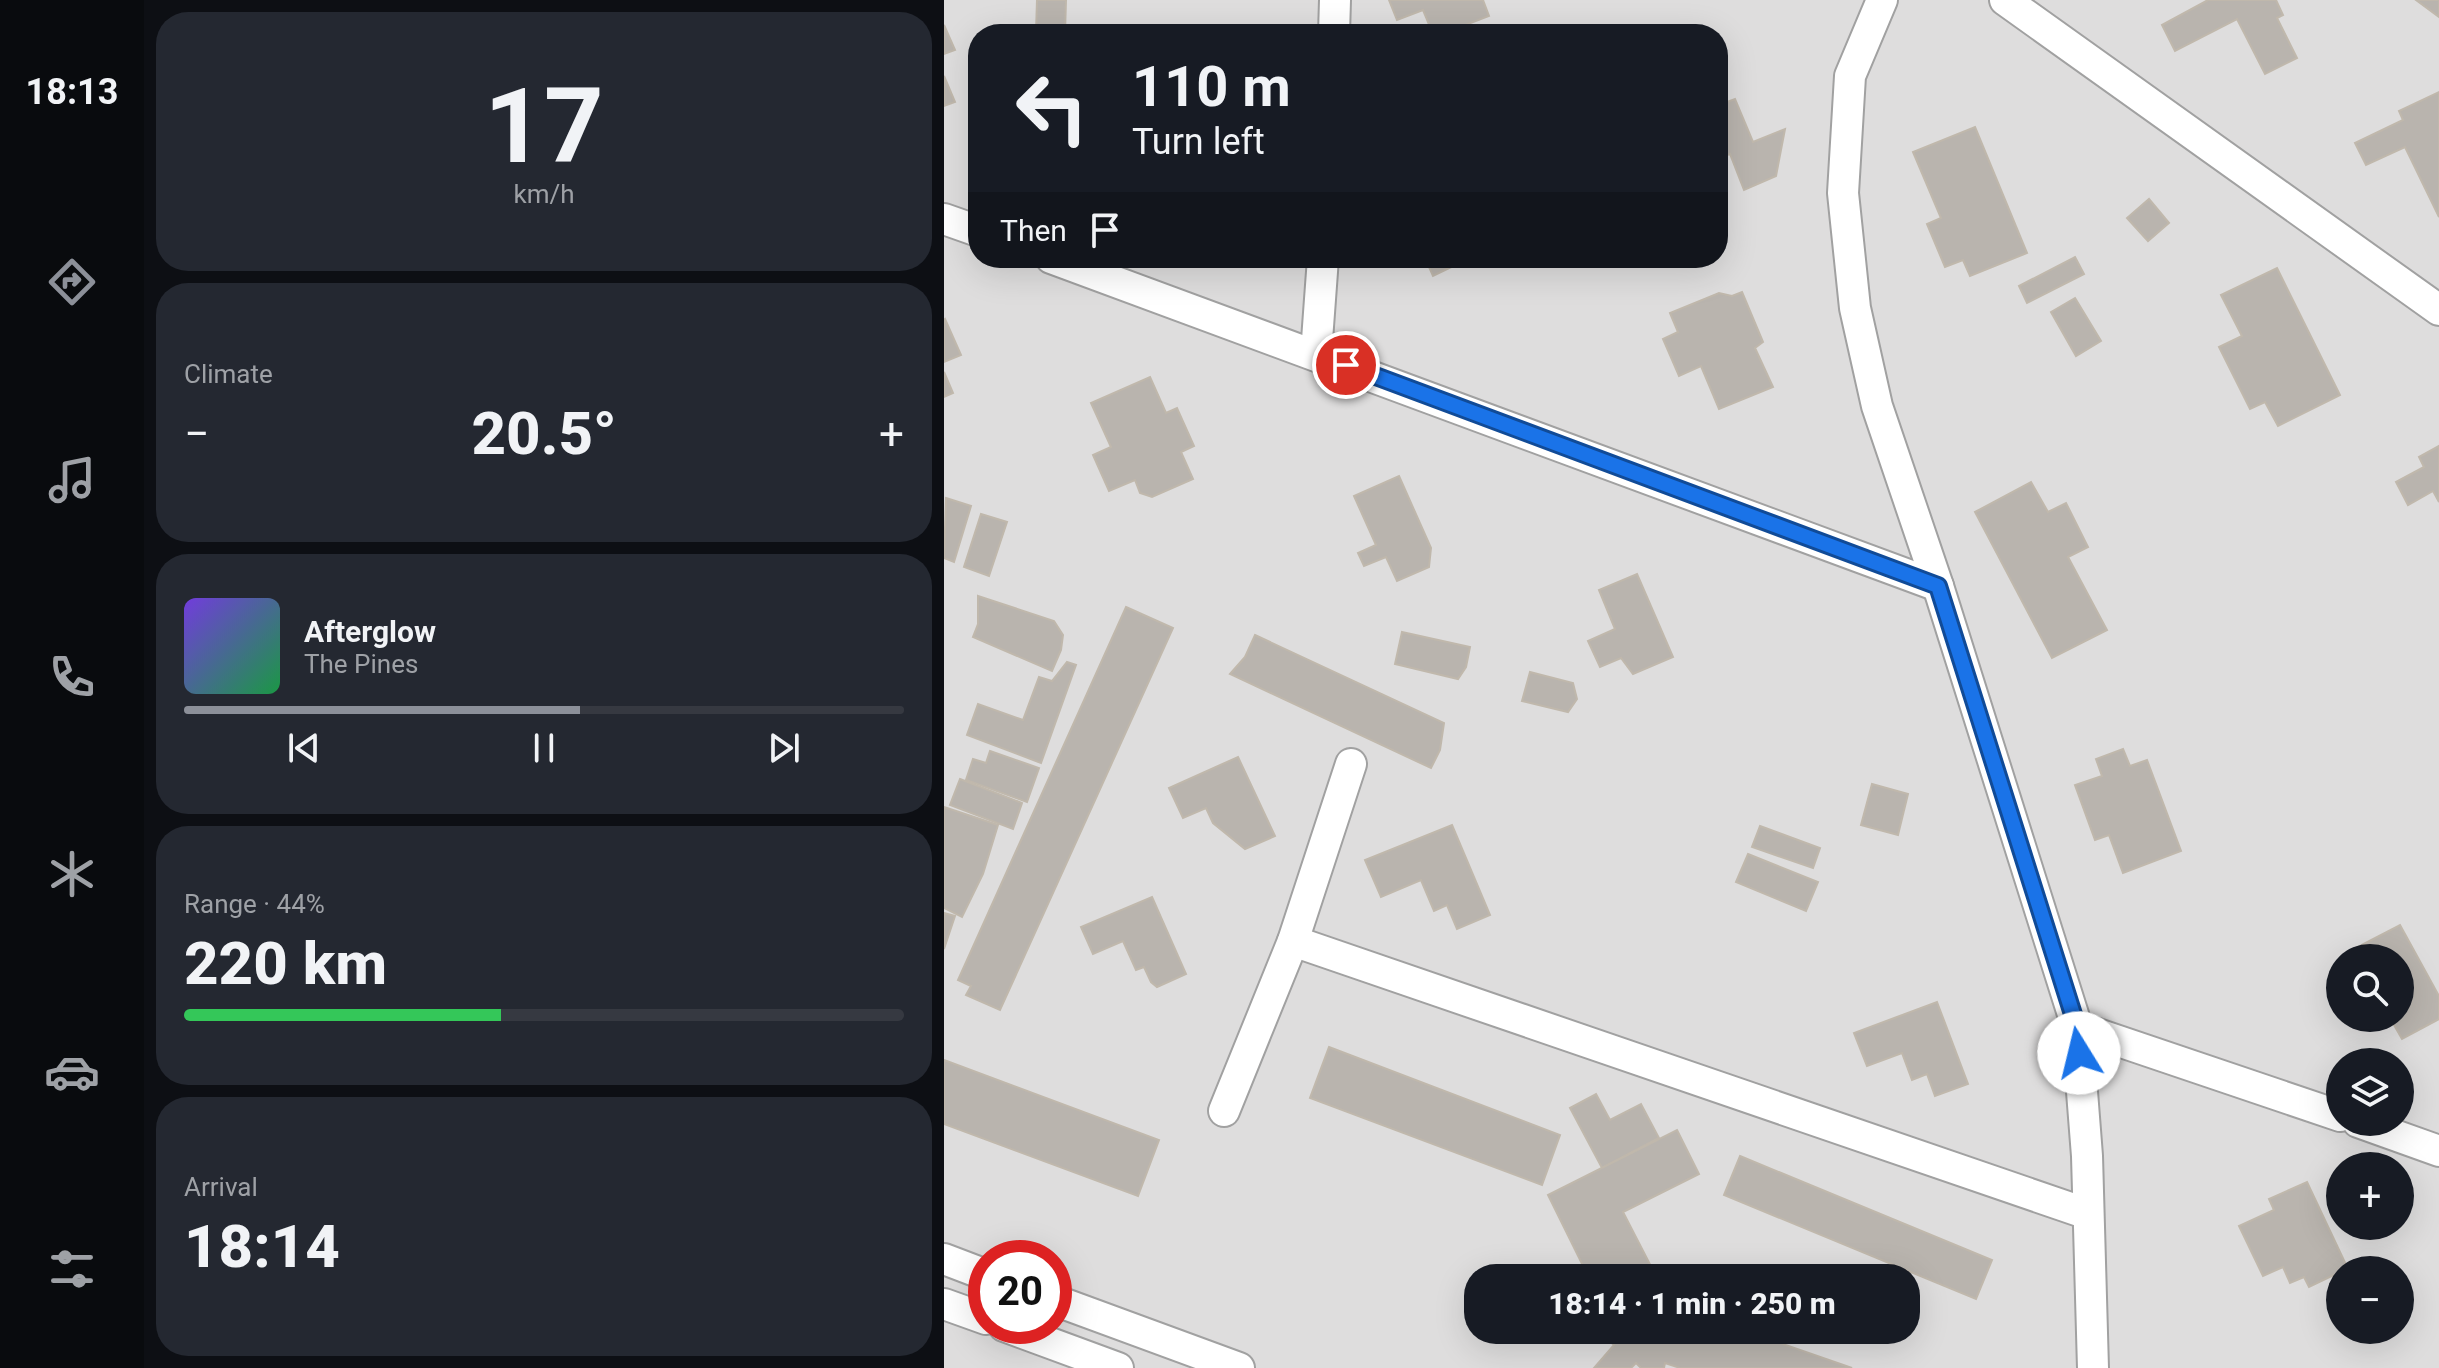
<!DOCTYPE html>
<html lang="en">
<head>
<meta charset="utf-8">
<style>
  body { margin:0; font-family:Roboto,sans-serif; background:#242831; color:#f1f3f6; height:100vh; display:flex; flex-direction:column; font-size:30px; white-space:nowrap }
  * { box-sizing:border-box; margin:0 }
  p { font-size:26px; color:#9ea1a6 }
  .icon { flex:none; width:44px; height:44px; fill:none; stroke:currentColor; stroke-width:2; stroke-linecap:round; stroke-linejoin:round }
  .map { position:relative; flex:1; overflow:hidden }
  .panel { display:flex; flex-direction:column; gap:12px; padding:12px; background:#0d0f14; width:800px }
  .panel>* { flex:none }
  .banner { position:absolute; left:24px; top:24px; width:760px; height:244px; border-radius:32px; box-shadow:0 8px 32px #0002; background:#171b24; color:#f1f3f6; overflow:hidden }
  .buttons { position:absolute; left:1382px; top:944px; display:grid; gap:16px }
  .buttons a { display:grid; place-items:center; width:88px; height:88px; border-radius:50%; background:#171b24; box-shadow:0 8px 32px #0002; font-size:40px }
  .speed { position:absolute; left:24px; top:1240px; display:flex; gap:16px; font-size:40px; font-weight:700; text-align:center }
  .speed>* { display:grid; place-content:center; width:104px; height:104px; border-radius:50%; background:#171b24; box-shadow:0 8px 32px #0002; line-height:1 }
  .speed .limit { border:12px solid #d22; background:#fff; color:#111 }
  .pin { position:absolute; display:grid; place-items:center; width:68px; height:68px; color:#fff; margin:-34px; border:4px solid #fff; border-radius:50%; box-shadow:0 2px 8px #0007 }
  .me { position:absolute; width:88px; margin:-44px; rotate:351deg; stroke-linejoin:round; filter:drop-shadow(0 0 6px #0008) }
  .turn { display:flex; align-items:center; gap:28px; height:168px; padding:0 32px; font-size:36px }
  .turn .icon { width:104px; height:104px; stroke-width:2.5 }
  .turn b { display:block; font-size:56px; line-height:68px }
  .then { display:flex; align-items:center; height:76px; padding:0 32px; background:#0003; gap:16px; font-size:30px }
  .big { font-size:60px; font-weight:800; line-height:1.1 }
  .panel .widget { flex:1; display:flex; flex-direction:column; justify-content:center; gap:12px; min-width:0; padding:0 28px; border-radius:32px; background:#242831 }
  .panel .dial { align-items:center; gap:0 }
  .dial b { font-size:104px; line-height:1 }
  .song { display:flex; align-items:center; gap:24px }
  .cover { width:96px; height:96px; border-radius:12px; background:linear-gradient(135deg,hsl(260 70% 55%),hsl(140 70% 35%)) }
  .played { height:8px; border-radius:4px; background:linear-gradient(90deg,#8c9099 55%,#363941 55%) }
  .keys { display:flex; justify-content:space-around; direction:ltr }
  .heat { display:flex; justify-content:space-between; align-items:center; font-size:44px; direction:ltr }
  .charge { height:12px; border-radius:6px; background:linear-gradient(90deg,#34c759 44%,#363941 0) }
  .trip { position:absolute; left:520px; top:1264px; width:456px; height:80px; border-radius:32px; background:#171b24; box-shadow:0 8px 32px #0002; font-weight:800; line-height:80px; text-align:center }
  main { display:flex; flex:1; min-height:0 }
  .tab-bar { display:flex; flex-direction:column; width:144px; justify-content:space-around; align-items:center; background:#090b0e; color:#9ea1a6 }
  .tab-bar .icon { width:56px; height:56px }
  .tab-bar .current { color:#8c9099 }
  .tab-bar b { font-size:36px; color:#f1f3f6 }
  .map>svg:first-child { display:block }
  .residential { fill:#dedddd; fill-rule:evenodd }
  .building { fill:#b9b4ae; stroke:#c0b8ac; stroke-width:2 }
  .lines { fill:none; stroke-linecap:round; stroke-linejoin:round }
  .minor-casing { stroke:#a1a1a1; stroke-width:34 }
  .minor { stroke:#fff; stroke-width:30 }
  .route-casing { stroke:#114b97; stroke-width:20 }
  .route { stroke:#1a73e8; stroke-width:14 }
</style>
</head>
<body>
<main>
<nav class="tab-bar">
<b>18:13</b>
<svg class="icon current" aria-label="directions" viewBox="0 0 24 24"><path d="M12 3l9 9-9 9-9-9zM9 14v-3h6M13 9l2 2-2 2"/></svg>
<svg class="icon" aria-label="music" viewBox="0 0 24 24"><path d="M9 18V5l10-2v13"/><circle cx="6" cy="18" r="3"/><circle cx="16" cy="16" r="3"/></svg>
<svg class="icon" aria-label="phone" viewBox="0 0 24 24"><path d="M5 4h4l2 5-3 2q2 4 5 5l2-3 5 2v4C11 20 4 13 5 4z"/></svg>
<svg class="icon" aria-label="climate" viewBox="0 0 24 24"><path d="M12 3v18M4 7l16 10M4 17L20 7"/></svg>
<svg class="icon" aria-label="car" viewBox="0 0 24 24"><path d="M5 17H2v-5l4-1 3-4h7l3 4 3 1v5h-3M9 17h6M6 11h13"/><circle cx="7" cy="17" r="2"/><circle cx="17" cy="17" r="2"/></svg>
<svg class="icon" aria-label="filters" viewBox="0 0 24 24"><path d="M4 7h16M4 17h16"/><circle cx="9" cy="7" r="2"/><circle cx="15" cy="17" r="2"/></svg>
</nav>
<section class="panel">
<div class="widget dial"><b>17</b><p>km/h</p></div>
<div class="widget"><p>Climate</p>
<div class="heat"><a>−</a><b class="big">20.5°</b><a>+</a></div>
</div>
<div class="widget">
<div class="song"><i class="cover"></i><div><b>Afterglow</b><p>The Pines</p></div></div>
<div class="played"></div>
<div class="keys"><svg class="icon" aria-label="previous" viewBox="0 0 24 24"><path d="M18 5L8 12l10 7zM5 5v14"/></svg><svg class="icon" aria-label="pause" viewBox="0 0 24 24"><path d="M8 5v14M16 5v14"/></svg><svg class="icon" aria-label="next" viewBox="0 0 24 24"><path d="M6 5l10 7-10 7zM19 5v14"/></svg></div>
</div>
<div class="widget"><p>Range · 44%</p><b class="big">220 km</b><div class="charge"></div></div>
<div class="widget"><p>Arrival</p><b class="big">18:14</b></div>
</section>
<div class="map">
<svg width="1495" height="1368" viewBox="0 0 1495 1368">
  <rect width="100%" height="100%" fill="#f0eee8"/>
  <!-- residential -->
  <path class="residential" d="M0 0H1495V1368H0ZM34 34H774V258H34ZM1396 958H1456V1018H1396ZM1396 1062H1456V1122H1396ZM1396 1166H1456V1226H1396ZM42 1258H110V1326H42ZM1396 1270H1456V1330H1396ZM534 1278H962V1330H534Z"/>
  <!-- building -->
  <g class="building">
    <polygon points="93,0 122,0 121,33 92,32"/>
    <polygon points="445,0 539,0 545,16 498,34 489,34 479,10 453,20"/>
    <polygon points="1332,0 1339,15 1333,18 1353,58 1321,74 1293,19 1231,51 1218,25 1264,0"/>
    <polygon points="1472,0 1495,0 1495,17"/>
    <polygon points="0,25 11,50 0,54"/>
    <polygon points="0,76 11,102 0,106"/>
    <polygon points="774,81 783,102 791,99 809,142 841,129 832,176 800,190 786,154 774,158"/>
    <polygon points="1495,92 1495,217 1461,147 1422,165 1411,143 1459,120 1455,111"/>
    <polygon points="1031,127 1083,253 1026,276 1019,260 1001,267 983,224 997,218 969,152"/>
    <polygon points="1205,199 1225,223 1204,241 1183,218"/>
    <polygon points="1131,257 1140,274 1083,303 1075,286"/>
    <polygon points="481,258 526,258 489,276"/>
    <polygon points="1333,268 1396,395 1334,426 1321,402 1306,409 1275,347 1298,336 1277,295"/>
    <polygon points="798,292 819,342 811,348 829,387 775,409 757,366 735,376 719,339 734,332 726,313 775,293 788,296"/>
    <polygon points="1131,298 1157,341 1132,356 1107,312"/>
    <polygon points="1,319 17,355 0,362 0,320"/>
    <polygon points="0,372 9,393 0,397"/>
    <polygon points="206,377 222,413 233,408 250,446 237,452 249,479 208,497 196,493 191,480 165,491 149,455 167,447 147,403"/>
    <polygon points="1495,446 1495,502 1489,491 1464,505 1452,482 1480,467 1475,457"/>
    <polygon points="455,476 487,548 485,567 453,581 442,557 420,566 414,553 432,545 410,496"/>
    <polygon points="1087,482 1104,512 1122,503 1144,547 1124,557 1163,630 1108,658 1031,512"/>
    <polygon points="2,498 27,506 10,562 0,558"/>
    <polygon points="37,514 63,522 45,576 20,567"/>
    <polygon points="693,574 729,657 689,674 677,658 656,667 644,641 671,629 655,590"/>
    <polygon points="34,596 110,621 119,635 117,650 108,671 29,637 34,624"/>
    <polygon points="182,607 229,628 56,1010 22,995 27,986 14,980"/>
    <polygon points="458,632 526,647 522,667 514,679 451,664"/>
    <polygon points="311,635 500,723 496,750 487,768 286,674 301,657"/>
    <polygon points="123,662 132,665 97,763 23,735 34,704 79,720 95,677 108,681"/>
    <polygon points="586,672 629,683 633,699 624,712 578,701"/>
    <polygon points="1179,749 1186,766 1203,760 1237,851 1179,873 1165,835 1151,840 1131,785 1158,776 1152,759"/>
    <polygon points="46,751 95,768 83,802 22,780 29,759 42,763"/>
    <polygon points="294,757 331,836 301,849 269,823 262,808 239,818 225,788"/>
    <polygon points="16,779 78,803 69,829 6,805"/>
    <polygon points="928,784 964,794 954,835 917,825"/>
    <polygon points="0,807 54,825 39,874 18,917 0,908"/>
    <polygon points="508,825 546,915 513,929 503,905 490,911 477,880 437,897 421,860"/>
    <polygon points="816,826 876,848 869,868 808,847"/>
    <polygon points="804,854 874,882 862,911 792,882"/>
    <polygon points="208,897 242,974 213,987 207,982 200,967 192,970 179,941 149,954 137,927"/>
    <polygon points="0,913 11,916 0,949"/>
    <polygon points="1456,925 1495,996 1495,1019 1458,1039 1446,1018 1456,1018 1456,958 1415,958 1410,949"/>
    <polygon points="993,1002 1024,1084 991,1096 983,1074 968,1080 958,1053 923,1066 910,1033"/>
    <polygon points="385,1047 616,1135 598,1185 366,1098"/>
    <polygon points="0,1060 215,1140 194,1196 0,1124"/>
    <polygon points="652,1094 666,1120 697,1104 715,1138 658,1168 626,1108"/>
    <polygon points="733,1130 755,1174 679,1212 713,1278 645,1278 604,1195"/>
    <polygon points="796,1156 1048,1260 1032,1299 780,1195"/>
    <polygon points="1363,1182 1404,1269 1396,1270 1396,1272 1365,1287 1360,1277 1346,1283 1339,1267 1319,1276 1295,1226 1330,1210 1325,1199"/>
    <polygon points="653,1330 799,1330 908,1368 736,1368 721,1363 720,1368 697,1368 692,1363 687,1368 650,1368 670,1345"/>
  </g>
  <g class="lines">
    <!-- minor casing -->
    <g class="minor-casing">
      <g id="minor">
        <polyline points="938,0 906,76 899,193 911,308 933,406 994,586 1133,1027 1143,1156 1149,1368"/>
        <polyline points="1061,0 1495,310"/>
        <polyline points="390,34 391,0"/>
        <polyline points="0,219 34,231"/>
        <polyline points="107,258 994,586"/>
        <polyline points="372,354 379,258"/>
        <polyline points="349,941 1144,1214"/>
        <polyline points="1133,1027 1396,1116"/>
        <polyline points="280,1111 349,941 407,764"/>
        <polyline points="1414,1122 1495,1151"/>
        <polyline points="0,1259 42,1275"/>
        <polyline points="110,1300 295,1368"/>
        <polyline points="0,1304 42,1319"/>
        <polyline points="60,1326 174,1368"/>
      </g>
    </g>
    <!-- minor -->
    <use href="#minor" class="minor"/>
  </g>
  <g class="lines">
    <!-- route casing -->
    <g class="route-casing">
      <polyline id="route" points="402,365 994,586 1133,1027 1135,1053"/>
    </g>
    <!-- route -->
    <use href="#route" class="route"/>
  </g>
</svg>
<div class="buttons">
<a><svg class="icon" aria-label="search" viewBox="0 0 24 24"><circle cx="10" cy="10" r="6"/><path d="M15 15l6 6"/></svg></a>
<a><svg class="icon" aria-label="layers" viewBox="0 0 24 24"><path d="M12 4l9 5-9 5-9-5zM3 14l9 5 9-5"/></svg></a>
<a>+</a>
<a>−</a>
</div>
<div class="speed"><div class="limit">20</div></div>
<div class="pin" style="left:402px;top:365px;background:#d93025"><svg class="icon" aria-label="arrive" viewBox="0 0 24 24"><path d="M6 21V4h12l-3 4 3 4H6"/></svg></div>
<svg class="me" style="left:1135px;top:1053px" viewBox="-20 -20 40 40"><circle r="19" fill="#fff"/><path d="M0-13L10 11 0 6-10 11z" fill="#1a73e8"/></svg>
<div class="trip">18:14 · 1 min · 250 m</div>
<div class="banner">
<div class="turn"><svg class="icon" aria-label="left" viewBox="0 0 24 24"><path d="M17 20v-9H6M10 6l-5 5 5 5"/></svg><div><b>110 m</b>Turn left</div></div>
<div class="then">Then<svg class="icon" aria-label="arrive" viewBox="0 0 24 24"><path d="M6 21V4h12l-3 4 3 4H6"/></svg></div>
</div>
</div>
</main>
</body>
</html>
